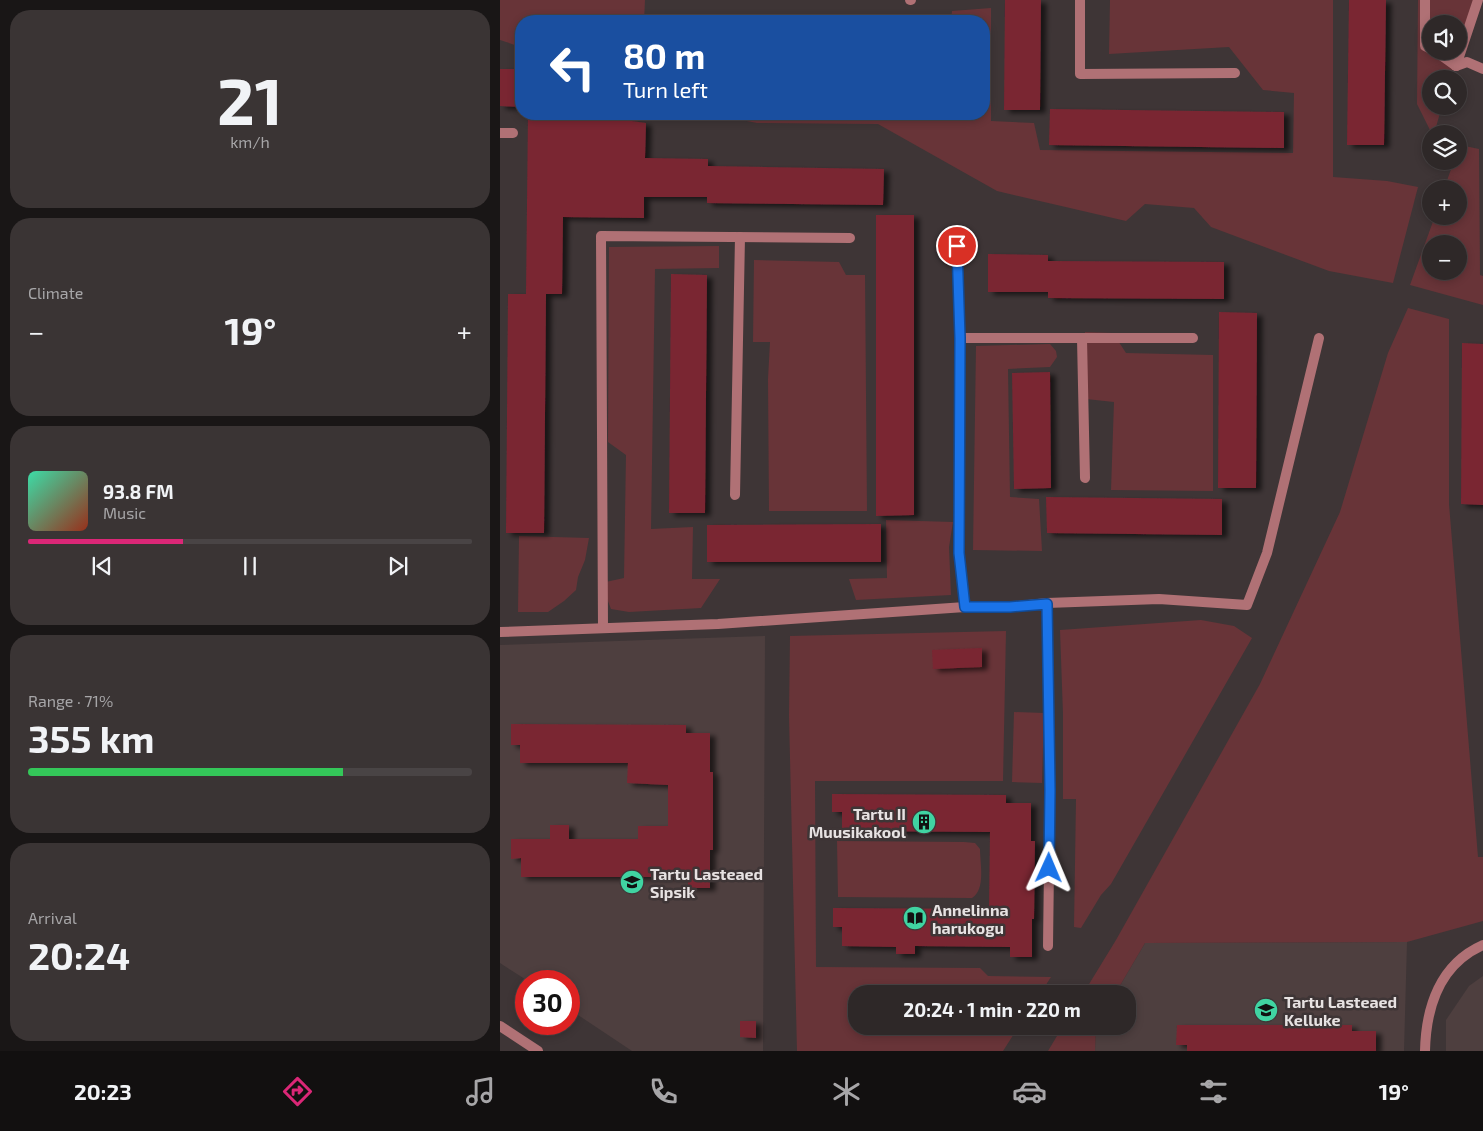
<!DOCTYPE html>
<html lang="en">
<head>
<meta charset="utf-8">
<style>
  body { margin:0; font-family:"Exo 2",sans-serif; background:#3a3434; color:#f1f3f6; height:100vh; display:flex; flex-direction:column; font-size:19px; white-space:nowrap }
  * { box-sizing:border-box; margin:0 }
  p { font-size:16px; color:#a7a6a8 }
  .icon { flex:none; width:28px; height:28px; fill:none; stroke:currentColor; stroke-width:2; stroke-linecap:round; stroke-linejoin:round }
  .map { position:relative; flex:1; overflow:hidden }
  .panel { display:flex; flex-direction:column; gap:10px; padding:10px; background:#191616; width:500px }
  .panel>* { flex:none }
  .guide { position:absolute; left:15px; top:15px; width:475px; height:105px; border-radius:20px; box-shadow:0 2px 8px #0003,0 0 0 1px #494445; background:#1a4fa0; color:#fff; overflow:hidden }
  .controls { position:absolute; left:922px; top:15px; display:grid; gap:10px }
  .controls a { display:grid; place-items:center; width:45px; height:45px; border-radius:50%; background:#2e2828; box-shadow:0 2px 8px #0003,0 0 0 1px #494445; font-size:25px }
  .speed { position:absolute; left:15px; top:970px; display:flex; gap:10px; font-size:25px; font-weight:700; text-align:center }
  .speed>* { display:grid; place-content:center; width:65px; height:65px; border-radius:50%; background:#2e2828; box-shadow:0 2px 8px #0003,0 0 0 1px #494445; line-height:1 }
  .speed .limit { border:8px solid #d22; background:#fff; color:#111 }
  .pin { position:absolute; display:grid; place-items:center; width:42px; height:42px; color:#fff; margin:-21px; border:2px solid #fff; border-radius:50%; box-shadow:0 1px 5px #0007 }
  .me { position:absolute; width:55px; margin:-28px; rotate:1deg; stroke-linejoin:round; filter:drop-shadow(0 0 4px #0008) }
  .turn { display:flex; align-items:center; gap:18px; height:105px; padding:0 25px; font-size:22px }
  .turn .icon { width:65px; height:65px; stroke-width:2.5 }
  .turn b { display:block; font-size:35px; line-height:42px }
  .big { font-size:38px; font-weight:700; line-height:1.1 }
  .panel .card { flex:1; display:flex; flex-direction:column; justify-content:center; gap:8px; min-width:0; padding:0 18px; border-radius:20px; background:#3a3434 }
  .panel .dial { align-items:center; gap:0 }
  .dial b { font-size:65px; line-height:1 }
  .song { display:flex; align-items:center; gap:15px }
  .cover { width:60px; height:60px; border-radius:8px; background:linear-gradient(135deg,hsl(160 70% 55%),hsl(10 70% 35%)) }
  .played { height:5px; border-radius:2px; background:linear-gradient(90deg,#db2777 35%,#494445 35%) }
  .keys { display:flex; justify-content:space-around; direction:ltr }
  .heat { display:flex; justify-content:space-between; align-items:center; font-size:28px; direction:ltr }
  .charge { height:8px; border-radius:4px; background:linear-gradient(90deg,#34c759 71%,#494445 0) }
  .trip { position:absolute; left:348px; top:985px; width:288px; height:50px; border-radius:20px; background:#2e2828; box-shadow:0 2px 8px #0003,0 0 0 1px #494445; font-weight:700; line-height:50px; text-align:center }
  .tab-bar { display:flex; height:80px; justify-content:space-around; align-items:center; background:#121010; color:#a7a6a8 }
  .tab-bar .icon { width:35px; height:35px }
  .tab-bar .current { color:#db2777 }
  .tab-bar b { font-size:22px; color:#f1f3f6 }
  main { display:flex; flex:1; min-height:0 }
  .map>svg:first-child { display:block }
  .built { fill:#4e3f3f }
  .green { fill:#683438; fill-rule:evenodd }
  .building { fill:#7a2632; filter:url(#shadow) }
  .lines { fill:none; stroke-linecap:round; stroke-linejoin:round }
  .minor { stroke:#b07175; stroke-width:10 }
  .tertiary { stroke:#b07175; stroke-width:10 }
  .route-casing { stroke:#114b97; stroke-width:12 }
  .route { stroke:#1a73e8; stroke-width:9 }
  .labels { text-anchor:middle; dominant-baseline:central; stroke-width:5; stroke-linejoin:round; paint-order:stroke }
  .poi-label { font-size:16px; font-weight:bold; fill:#e7e2e2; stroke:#3e3536; text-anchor:start }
</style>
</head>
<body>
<main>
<section class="panel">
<div class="card dial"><b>21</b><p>km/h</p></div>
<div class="card"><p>Climate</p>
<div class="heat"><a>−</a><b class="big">19°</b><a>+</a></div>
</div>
<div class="card">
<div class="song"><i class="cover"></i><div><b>93.8 FM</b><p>Music</p></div></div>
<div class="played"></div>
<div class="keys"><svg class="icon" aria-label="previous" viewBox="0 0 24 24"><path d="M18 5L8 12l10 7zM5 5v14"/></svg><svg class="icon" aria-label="pause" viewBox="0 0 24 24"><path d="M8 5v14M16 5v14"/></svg><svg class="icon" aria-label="next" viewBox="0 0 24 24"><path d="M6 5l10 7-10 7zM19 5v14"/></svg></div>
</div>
<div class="card"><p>Range · 71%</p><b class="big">355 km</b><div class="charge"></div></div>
<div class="card"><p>Arrival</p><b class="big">20:24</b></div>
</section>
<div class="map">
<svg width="983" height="1051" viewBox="0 0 983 1051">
  <defs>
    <filter id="shadow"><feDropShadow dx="5.5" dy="3" stdDeviation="2.5" flood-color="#0009"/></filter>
  </defs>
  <rect width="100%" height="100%" fill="#3e3536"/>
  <!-- built -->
  <g class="built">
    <polygon points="265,636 263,1051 132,1051 69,1009 69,981 28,981 0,963 0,645"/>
    <polygon points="907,942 904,1051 595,1051 596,1026 626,1026 626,994 615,994 645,943"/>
    <polygon points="983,976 983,1051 946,1051 946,1020 969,986"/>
  </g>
  <!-- green -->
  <g class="green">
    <polygon points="0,0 145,0 144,21 21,21 21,47 0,40"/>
    <polygon points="610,0 833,0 833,177 887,181 918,187 893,283 829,271 743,239 711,227 694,208 645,204 626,221 497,191 378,124 257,123 211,114 484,114 484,21 451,21 452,11 491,8 491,121 534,123 540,150 793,153 794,93 763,90 729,47 609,54"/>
    <polygon points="918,0 974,0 959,51 959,24 931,24 931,51 959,51 950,79 931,79 931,106 942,106 934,134 932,134 917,104"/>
    <path d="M960 145 979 149 980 275 983 276V305L910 285 935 216H959V189H944L954 161H959ZM931 244H959V271H931Z"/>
    <polygon points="219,246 219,268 155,269 151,529 193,527 192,579 220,579 201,608 129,612 111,609 101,583 124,578 126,455 108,442 109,247"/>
    <polygon points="254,260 339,262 346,275 365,275 367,511 269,511 268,379 270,342 253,342"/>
    <polygon points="908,308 949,319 949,504 978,857 983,857 983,921 907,942 645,943 615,994 583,994 616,940 760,684 840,512 888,353"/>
    <polygon points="585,332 613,333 626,353 713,355 713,491 611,490 614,402 586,399"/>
    <polygon points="550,344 556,351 557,357 550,367 508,369 510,497 539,499 542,551 473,550 476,346"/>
    <polygon points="386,520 453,522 449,547 451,595 356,600 349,579 387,578"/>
    <polygon points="19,536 89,538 85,560 78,577 76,590 64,601 48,612 18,612"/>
    <polygon points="701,620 734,626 752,638 611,884 601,895 581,928 574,927 576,799 563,799 563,714 560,630"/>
    <polygon points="506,631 503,781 315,781 316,967 480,968 488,976 551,977 540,994 356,994 356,1026 519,1026 503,1051 297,1051 289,716 290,636"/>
    <polygon points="514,712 544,713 542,783 512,782"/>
    <path d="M337 841 464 842 475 843 480 849C480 864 486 889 472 898L338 897Z"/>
    <polygon points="563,1026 596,1026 595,1051 548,1051"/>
  </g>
  <!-- building -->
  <g class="building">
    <polygon points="505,0 541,0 540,110 504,110"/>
    <polygon points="849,0 886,0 884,145 847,145"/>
    <polygon points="0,69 21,69 21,107 0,106"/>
    <polygon points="550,109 784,112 784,148 549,145"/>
    <polygon points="28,114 81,114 146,123 145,158 208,159 208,166 384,169 383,205 207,203 207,197 144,197 144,218 63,217 62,294 46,294 44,533 6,533 8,294 26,294"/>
    <polygon points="376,215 414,215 414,515 376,516"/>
    <polygon points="488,254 548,255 548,261 724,262 724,299 548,298 548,292 488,292"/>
    <polygon points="171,274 207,275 205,513 169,513"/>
    <polygon points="719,312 757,313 756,488 718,488"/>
    <polygon points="962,343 983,344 983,505 961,504"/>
    <polygon points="550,372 551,488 514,489 512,373"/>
    <polygon points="546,497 722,499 722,535 547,533"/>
    <polygon points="381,524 381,562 207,562 207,525"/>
    <polygon points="482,648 482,667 433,669 432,650"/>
    <polygon points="11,724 186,725 186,733 210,733 210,772 213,772 213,850 210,850 210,888 188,888 188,877 21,877 21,858 11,859 11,839 50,839 50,825 69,825 69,839 138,839 138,826 168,826 168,785 127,783 128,763 20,763 20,745 11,745"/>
    <polygon points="332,794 506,795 506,803 531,803 531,841 535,841 534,919 532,919 532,957 510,957 510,947 415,946 415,954 396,954 396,947 342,946 342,927 333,927 333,908 489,909 490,832 342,831 342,812 332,812"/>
    <polygon points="240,1021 256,1021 256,1038 240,1037"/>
    <polygon points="677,1025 852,1025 852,1031 876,1031 876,1051 687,1051 687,1045 676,1045"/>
  </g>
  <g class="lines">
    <!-- minor -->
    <g class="minor">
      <polyline points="410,0 411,0"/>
      <polyline points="580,0 580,74 735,73"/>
      <polyline points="925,0 925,46 931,49"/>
      <polyline points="935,51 956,66"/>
      <polyline points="956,66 978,0"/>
      <polyline points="956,66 967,62 983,69"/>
      <polyline points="0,133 13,133"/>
      <polyline points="457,246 460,338 459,553 465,607"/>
      <polyline points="460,338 693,338"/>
      <polyline points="582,339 585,478"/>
      <polyline points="235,495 240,237"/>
      <polyline points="547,603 550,790 548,946"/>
      <polyline points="103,628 101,236 350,238"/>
      <polyline points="0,632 218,624 465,607 510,607 547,603 659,599 747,605 767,553 819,338"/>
      <path d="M925 1051C926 1007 940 964 983 945"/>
    </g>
    <!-- tertiary -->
    <polyline class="tertiary" points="0,1026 38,1051"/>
  </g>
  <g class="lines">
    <!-- route casing -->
    <g class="route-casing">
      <polyline id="route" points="457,246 460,338 459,553 465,607 510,607 547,604 550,790 549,868"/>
    </g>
    <!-- route -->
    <use href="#route" class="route"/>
  </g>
  <!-- icons -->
  <defs>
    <g id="building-disc" transform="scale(1.25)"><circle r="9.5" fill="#40d4a2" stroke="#3e3536"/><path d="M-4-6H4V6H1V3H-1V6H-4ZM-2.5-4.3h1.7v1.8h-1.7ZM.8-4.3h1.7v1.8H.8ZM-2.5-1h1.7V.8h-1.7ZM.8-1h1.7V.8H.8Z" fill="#111"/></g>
    <g id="school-disc" transform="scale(1.25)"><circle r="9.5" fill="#40d4a2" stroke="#3e3536"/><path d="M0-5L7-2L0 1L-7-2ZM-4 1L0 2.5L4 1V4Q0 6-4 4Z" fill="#111"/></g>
    <g id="library-disc" transform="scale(1.25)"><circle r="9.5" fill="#40d4a2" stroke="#3e3536"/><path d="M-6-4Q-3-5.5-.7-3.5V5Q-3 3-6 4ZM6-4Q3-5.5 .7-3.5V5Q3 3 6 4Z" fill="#111"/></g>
  </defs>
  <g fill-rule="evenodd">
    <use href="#building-disc" x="424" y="822"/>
    <use href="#school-disc" x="132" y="882"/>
    <use href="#library-disc" x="415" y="918"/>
    <use href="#school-disc" x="766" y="1010"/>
  </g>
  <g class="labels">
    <!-- poi labels -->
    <g class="poi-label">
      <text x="406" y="813" text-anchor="end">Tartu II<tspan x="406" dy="18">Muusikakool</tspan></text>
      <text x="150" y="873">Tartu Lasteaed<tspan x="150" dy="18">Sipsik</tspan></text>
      <text x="432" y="909">Annelinna<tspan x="432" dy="18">harukogu</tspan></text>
      <text x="784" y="1001">Tartu Lasteaed<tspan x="784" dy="18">Kelluke</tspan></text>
    </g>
  </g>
</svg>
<div class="controls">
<a><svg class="icon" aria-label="sound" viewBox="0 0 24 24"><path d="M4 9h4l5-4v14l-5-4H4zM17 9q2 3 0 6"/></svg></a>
<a><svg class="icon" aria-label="search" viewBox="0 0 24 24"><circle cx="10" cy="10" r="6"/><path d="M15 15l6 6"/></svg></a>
<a><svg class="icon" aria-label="layers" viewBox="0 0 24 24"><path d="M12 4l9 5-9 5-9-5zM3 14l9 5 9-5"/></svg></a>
<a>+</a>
<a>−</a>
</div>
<div class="speed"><div class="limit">30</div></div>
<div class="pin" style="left:457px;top:246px;background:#d93025"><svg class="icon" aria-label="arrive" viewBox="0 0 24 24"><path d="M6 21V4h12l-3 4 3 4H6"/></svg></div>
<svg class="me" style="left:549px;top:868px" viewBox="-20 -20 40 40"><path d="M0-17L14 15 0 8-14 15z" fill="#1a73e8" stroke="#fff" stroke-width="4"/></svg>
<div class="trip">20:24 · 1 min · 220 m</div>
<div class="guide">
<div class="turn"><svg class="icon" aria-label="left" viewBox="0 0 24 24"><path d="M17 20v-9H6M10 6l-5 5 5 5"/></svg><div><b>80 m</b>Turn left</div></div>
</div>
</div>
</main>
<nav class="tab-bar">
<b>20:23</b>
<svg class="icon current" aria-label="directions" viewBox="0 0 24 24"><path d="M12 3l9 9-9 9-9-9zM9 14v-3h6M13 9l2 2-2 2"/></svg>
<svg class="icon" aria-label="music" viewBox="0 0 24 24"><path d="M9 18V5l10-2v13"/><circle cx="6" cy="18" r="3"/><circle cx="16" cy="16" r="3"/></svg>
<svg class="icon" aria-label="phone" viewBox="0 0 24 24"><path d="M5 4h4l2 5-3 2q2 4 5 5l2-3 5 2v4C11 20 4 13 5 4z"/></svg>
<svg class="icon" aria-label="climate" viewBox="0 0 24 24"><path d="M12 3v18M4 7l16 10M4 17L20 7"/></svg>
<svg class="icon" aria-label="car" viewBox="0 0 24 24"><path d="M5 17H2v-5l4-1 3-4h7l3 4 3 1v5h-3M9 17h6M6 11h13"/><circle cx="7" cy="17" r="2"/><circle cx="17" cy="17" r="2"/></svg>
<svg class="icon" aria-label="filters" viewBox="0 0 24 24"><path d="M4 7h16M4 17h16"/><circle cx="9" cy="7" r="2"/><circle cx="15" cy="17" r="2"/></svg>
<b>19°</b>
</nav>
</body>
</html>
